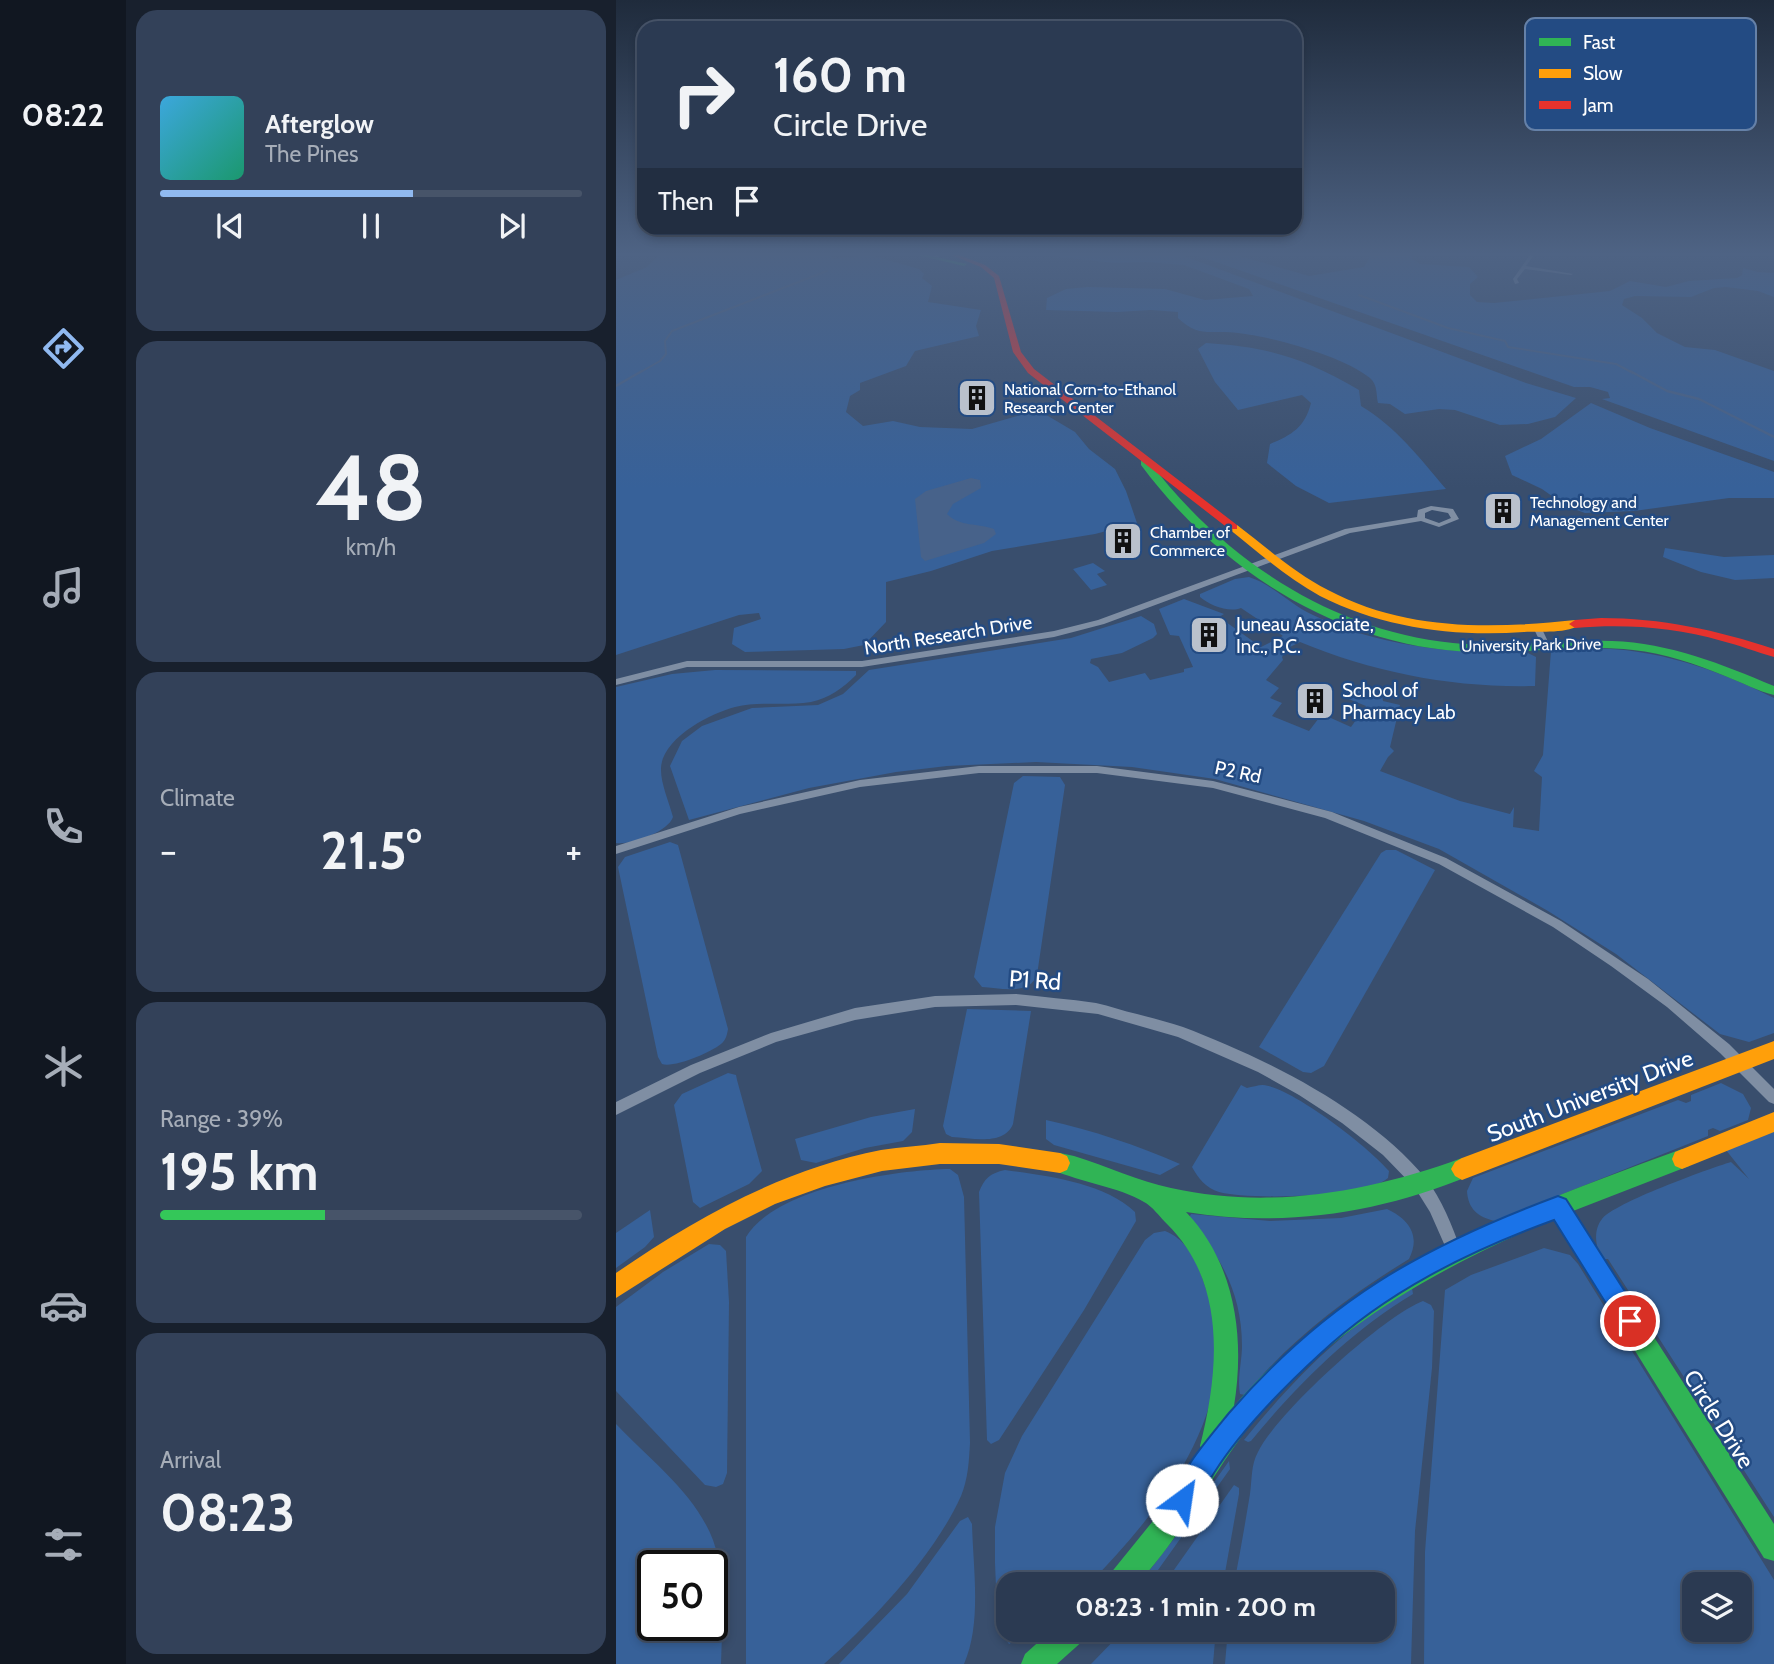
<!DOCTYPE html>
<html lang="en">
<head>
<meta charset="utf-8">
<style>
  body { margin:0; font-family:Cabin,sans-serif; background:#334159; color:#f1f3f6; height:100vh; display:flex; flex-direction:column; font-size:26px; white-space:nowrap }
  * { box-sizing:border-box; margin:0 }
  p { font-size:23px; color:#a6adb8 }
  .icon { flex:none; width:38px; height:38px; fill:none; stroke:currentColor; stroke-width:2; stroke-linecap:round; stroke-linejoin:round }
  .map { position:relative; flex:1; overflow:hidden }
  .drawer { display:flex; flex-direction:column; gap:10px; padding:10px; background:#18202d; width:490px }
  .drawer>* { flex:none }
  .banner { position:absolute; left:21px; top:21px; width:665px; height:214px; border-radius:21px; box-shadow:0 4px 10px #0003,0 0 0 2px #475469; background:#2b3a52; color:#f1f3f6; overflow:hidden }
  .fabs { position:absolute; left:1066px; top:1572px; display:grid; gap:14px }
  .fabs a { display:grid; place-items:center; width:70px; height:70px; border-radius:14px; background:#2b3a52; box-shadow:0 4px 10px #0003,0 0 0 2px #475469; font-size:35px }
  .speed { position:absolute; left:21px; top:1550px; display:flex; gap:14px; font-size:35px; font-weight:700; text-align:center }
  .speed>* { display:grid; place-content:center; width:91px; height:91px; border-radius:50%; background:#2b3a52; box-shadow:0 4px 10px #0003,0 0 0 2px #475469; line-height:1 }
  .speed .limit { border:4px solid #111; border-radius:10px; background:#fff; color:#111 }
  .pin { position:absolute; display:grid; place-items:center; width:60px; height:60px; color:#fff; margin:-30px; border:4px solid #fff; border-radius:50%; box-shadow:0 2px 7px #0007 }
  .me { position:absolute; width:77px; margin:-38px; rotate:31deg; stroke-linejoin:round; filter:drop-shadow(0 0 5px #0008) }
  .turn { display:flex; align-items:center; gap:24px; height:147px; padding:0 21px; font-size:32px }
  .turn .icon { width:91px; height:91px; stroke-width:2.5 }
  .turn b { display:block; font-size:49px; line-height:60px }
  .then { display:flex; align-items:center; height:66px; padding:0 21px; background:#0003; gap:14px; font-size:26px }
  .big { font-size:52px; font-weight:700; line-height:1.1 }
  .drawer .card { flex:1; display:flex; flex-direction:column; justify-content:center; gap:10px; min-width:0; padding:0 24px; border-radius:21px; background:#334159 }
  .drawer .dial { align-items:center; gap:0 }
  .dial b { font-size:91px; line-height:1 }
  .song { display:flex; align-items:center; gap:21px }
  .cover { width:84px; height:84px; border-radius:10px; background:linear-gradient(135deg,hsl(200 70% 55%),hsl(160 70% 35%)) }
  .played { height:7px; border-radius:4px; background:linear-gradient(90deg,#90b9f0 60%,#475469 60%) }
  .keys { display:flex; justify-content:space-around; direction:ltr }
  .heat { display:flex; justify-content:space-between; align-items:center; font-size:38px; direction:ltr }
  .charge { height:10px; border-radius:5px; background:linear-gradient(90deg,#34c759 39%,#475469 0) }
  .trip { position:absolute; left:380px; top:1572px; width:399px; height:70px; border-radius:21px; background:#2b3a52; box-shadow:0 4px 10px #0003,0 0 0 2px #475469; font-weight:700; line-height:70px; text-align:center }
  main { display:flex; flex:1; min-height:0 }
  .menu { display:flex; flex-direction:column; width:126px; justify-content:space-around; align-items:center; background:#111721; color:#a6adb8 }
  .menu .icon { width:49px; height:49px }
  .menu .selected { color:#90b9f0 }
  .menu b { font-size:32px; color:#f1f3f6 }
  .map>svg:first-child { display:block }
  .green { fill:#376199; fill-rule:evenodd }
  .water { fill:#47628a }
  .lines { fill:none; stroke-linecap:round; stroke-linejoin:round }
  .stream-far1 { stroke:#47628a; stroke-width:2 }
  .stream { stroke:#47628a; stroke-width:2.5 }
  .street { fill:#7f8ea3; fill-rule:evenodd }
  .fast { fill:#30b455; fill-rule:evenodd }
  .slow { fill:#ff9f0a; fill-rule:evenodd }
  .jam { fill:#e5322d; fill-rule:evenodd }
  .route { fill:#1a73e8; stroke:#114b97; stroke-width:2 }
  .labels { text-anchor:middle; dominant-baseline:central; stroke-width:5; stroke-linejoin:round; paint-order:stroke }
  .far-poi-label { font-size:16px; fill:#fff; stroke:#234b83; text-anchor:start }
  .far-street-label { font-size:16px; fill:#fff; stroke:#234b83 }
  .poi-label { font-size:19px; fill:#fff; stroke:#234b83; text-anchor:start }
  .street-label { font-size:19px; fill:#fff; stroke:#234b83 }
  .near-street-label { font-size:23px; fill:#fff; stroke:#234b83 }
  .key { fill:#234b83; stroke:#6581a8; stroke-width:2 }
  .key-label { font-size:19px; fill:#fff }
</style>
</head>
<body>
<main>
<nav class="menu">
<b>08:22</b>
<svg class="icon selected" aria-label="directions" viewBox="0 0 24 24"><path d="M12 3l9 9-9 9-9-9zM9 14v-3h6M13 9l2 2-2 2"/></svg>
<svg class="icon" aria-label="music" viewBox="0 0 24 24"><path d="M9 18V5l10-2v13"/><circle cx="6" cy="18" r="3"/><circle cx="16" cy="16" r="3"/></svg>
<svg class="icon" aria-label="phone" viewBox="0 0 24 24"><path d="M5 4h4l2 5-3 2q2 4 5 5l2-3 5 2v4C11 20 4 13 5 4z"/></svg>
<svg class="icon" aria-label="climate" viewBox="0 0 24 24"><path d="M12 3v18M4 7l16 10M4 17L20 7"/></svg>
<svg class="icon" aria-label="car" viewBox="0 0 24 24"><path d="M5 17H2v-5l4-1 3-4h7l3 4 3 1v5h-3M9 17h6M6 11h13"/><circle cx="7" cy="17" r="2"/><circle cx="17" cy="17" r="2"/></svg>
<svg class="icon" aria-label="filters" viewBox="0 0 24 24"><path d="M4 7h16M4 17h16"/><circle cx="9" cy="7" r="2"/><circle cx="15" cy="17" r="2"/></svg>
</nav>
<section class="drawer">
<div class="card">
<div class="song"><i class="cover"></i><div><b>Afterglow</b><p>The Pines</p></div></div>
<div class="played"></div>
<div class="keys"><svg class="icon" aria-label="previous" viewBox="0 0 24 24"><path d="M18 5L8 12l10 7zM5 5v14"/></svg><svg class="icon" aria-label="pause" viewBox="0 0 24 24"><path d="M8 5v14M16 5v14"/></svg><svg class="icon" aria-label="next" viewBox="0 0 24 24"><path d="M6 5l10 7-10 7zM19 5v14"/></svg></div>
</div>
<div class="card dial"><b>48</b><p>km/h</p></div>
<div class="card"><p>Climate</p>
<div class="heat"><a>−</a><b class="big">21.5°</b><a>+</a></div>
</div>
<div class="card"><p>Range · 39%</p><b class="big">195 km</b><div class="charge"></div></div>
<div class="card"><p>Arrival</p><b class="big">08:23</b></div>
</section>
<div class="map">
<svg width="1158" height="1664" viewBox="0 0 1158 1664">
  <rect width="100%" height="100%" fill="#394e6d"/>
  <!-- green -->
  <g class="green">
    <polygon points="43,255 214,255 218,259 254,255 303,269 308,274 306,278 316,286 312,302 365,310 360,326 363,336 299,351 290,366 244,383 244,390 234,396 230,412 247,426 277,421 304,427 356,429 422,410 459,432 473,449 499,469 510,491 521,523 479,534 376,551 315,571 270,582 270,622 248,645 228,649 129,652 116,644 118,628 145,619 143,613 123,615 0,655 0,280 31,267"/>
    <path d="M428 255H565L910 383 960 398 939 417 912 424 884 425 839 410 823 409 789 414 774 404 762 403C760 395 762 385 754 378 727 356 657 337 622 333 595 329 584 339 562 318V312L535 310 501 312 430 310 431 298 450 289 472 287 549 289 589 300 637 296 633 289 568 265 530 262 498 263Z"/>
    <polygon points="580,255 620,255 693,276 748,267 755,255 796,255 796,259 804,264 853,267 862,277 854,284 854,295 861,302 878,303 994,291 1014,281 1050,287 1073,281 1121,278 1126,275 1127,268 1142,272 1158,273 1158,297 1142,291 1110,287 1098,288 1075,297 1019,296 1008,299 1006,305 1026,318 1041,333 1069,347 1099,350 1158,371 1158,461 986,399 994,398 992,392 974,387 958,387"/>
    <path d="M590 343C653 347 688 358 743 390L745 406C780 427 804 458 830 489L713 503 680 486 651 463 654 444C676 435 689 427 695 403L686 395 622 410 599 382 582 349Z"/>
    <polygon points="975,403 1034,428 1158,472 1158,498 1113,498 1018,511 969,513 950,506 926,489 896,475 889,456 925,439"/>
    <polygon points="1049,548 1108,557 1158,555 1158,578 1119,580 1085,572 1047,557"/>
    <polygon points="477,563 489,571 481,574 491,585 475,590 457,569"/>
    <path d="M633 577C656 584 675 605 697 615 764 647 839 654 912 653L920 657 919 686C838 688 759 673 684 642L668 650 670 651 666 657 667 660 650 680 663 688 654 698 666 703 656 716 693 731 706 714 735 727 750 706 730 698 732 695 744 699 746 696 734 691 737 686 766 694 767 701 784 705 774 747 778 751 772 757 764 771 844 801 894 814 898 807 897 827 923 831 926 777 918 771 927 755 935 651C1013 640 1089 663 1158 698V1033L1133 1042 1104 1034 1000 954 932 911 823 849 748 821 599 779 516 767 420 762 331 766 280 772 193 788 73 820 54 766 66 741 86 726 136 708 202 705 227 694 253 670 455 638 525 616 538 624 541 634 537 638 506 653 475 659 474 663 482 667 493 682 529 673 534 680 568 672V669L577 667 563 636 554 635 543 609 568 599 608 614 603 617 645 647 667 636 625 608C613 613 593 605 584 597V594L619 579Z"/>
    <path d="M99 670 240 671V675C227 688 213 698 195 702 170 706 144 701 119 707 95 713 44 739 45 770 45 784 53 802 57 817 52 832 15 845 0 843V687L56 674Z"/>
    <path d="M407 776 444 777 449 785 421 975C413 996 384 988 366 987L358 977 398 783Z"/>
    <path d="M54 842 62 845 112 1029C111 1035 110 1040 105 1044 94 1053 58 1068 46 1064L42 1057 2 867 9 857Z"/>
    <polygon points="770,850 780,850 819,870 708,1066 695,1073 687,1072 643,1047 765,853"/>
    <path d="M351 1009 415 1011 397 1124C388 1146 356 1138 336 1137L330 1134 327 1126Z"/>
    <polygon points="112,1073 120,1075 121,1080 146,1171 133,1184 84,1208 77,1202 58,1105 66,1094"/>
    <path d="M1105 1083 1127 1094 1135 1108 1132 1120 1104 1131 1097 1128 1092 1130V1136L879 1221C862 1217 852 1209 851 1191L857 1178 1062 1100 1070 1103 1075 1101V1095Z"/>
    <path d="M625 1085 631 1088C636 1087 642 1085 647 1085 677 1088 754 1148 773 1171L772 1178C751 1198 631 1200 603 1192 590 1188 582 1178 576 1167Z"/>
    <polygon points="299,1109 296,1132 287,1141 249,1148 200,1163 185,1160 179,1139 255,1117"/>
    <path d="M430 1120C476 1130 520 1145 564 1164L544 1175 438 1145 430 1139Z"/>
    <path d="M1158 1122V1517L992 1259H987C979 1248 977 1230 986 1219 998 1203 1092 1169 1115 1162L1133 1179 1106 1145Z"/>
    <path d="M334 1169 342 1175 348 1197 354 1443C353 1461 352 1479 345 1496 318 1556 257 1620 208 1664H130V1237C160 1187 279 1170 334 1169Z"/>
    <path d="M389 1170C430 1176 487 1182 519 1212L520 1221 468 1310 383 1440 375 1444 371 1440 363 1192C368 1179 374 1173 389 1170Z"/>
    <path d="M771 1209C793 1219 805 1236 793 1259 731 1297 675 1339 629 1395L624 1394C621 1379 626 1361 626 1346 626 1294 605 1257 573 1218L575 1214 654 1221 725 1218Z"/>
    <polygon points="34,1210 38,1237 29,1247 0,1268 0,1233"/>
    <path d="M549 1231C574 1241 582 1265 590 1289 594 1301 600 1313 602 1325 604 1334 602 1346 602 1356 597 1446 533 1522 473 1584H392V1629H422L393 1644 386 1634 381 1611 379 1563V1527L389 1473 406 1436 529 1240 538 1233Z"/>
    <polygon points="93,1244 104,1245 110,1251 113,1302 111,1473 107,1484 100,1487 89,1485 0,1391 0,1307 47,1272"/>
    <path d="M928 1248 954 1255 962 1264 1158 1580V1664H808L809 1552 829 1290 855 1275ZM1078 1584H1124V1629H1078Z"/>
    <path d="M796 1288 797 1294C734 1332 682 1384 635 1441L632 1442 628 1440C676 1381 729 1326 796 1288Z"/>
    <path d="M807 1301 815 1305 818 1311 816 1368 799 1531 795 1664H609L612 1629H766V1584H618C624 1554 629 1524 634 1494 636 1480 635 1464 642 1452 661 1413 766 1317 807 1301Z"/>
    <path d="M0 1424C34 1460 79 1493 97 1540 111 1579 106 1623 105 1664H0ZM37 1566H96V1626H37Z"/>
    <polygon points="613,1461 614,1469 532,1584 523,1584 557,1540"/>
    <polygon points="618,1485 623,1488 623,1494 607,1584 548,1584"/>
    <path d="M352 1517 356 1524C357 1568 366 1623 348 1664H223L291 1594 344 1521Z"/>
    <polygon points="509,1629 600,1629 597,1664 475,1664"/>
  </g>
  <!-- water -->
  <path class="water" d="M355 478 364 480 365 488 337 504 331 514C344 527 362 523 378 529L380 534 368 543 309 561 305 557 299 499 310 491Z"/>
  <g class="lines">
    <!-- stream-far1 -->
    <g class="stream-far1">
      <polyline points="743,295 832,328 889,341 892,347 1000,364 1017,373"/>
      <polyline points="23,373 44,361 50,354 49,341 56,331 211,271"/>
    </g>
    <!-- stream -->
    <g class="stream">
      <polyline points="1014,371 1051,391 1083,399 1158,437"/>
      <polyline points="0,386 26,371"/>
    </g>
    <!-- street -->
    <g class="street">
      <polygon points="320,255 325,255 318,259 314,258"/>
      <polygon points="914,255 918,255 910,266 957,274 955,275 909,269 901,279 903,283 899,284 897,279"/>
      <path d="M815 506 837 509 843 519 823 527 805 521 734 533 488 624 438 637 246 667H71L0 685V679L71 661H246L438 631 482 620 729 529 801 517 802 510ZM816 510 832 513 835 518 823 523 809 518V513Z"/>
      <polygon points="922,626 926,629 934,646 933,648 930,649 926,646 918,629"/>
      <polygon points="363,766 481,766 597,781 716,812 830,858 945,921 1032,979 1113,1044 1158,1089 1158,1104 1153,1102 1104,1053 1051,1007 995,966 937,927 823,864 709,818 597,788 481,773 363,773 244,787 124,814 0,854 0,846 123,807 244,780"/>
      <path d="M400 994C427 997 453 999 480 1003 494 1006 507 1011 521 1014 536 1018 552 1022 567 1027 649 1058 754 1110 810 1179 826 1199 836 1226 845 1250L843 1255 838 1257 833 1255 814 1212 799 1188 767 1155 726 1123 683 1095 642 1072 562 1037 482 1014 400 1005 319 1007 239 1020 160 1042 84 1073 0 1115V1102L75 1065 155 1033 239 1008 319 996Z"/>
    </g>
    <!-- fast -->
    <g class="fast">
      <polygon points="301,255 312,255 351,264 348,266"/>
      <path d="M525 461H533C606 558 715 631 837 643 890 648 943 638 996 641 1054 643 1105 664 1158 686V695C1141 691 1125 682 1109 676 1079 664 1049 653 1017 650 964 644 910 654 857 652 724 647 604 571 525 465Z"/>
      <path d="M1066 1149 1073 1152 1076 1159 1073 1166 957 1211 1158 1524V1561L1148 1558 937 1219C824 1267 715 1327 636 1423 610 1455 590 1491 567 1525 554 1545 538 1565 522 1584H490L494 1574 541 1516 586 1450 584 1446C603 1371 611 1283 551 1224 544 1217 536 1206 528 1202 503 1187 464 1182 437 1170L434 1163 437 1156 444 1153 458 1156C491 1166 522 1181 555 1188 654 1210 753 1192 846 1158L853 1162 857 1169 853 1176C764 1213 666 1228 570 1212 620 1264 629 1339 618 1406 735 1270 902 1209 1066 1149Z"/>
      <polygon points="437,1629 473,1629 469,1639 441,1664 405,1664 409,1654"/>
    </g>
    <!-- slow -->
    <g class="slow">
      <path d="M613 525H621C650 547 679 573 712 590 789 631 875 629 959 620L965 624C953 634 924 631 908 632 838 637 767 628 704 596 671 578 642 552 613 529Z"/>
      <polygon points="1158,1041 1158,1059 846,1180 839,1176 835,1169 839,1162 846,1158"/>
      <polygon points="1158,1112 1158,1132 1066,1169 1059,1166 1056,1159 1059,1152"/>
      <path d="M324 1143 383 1144 444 1153 451 1156 454 1163 451 1170 444 1173 383 1164H324L266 1171 209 1186 159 1204 109 1229 0 1298V1273C81 1217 168 1169 265 1150 285 1147 305 1146 324 1143Z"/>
    </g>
    <!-- jam -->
    <g class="jam">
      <polygon points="335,255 343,255 369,265 383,276 405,352 418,369 621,525 621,529 613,529 412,373 397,352 378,278 365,267"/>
      <path d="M985 618C1045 618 1101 630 1158 649V657C1140 652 1123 645 1106 641 1057 627 1009 624 959 628L953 624 959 620Z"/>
    </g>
  </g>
  <!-- sky -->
  <linearGradient id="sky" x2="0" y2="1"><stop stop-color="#1f2b3c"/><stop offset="0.52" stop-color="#4e6384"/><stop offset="1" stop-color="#4e6384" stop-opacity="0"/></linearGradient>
  <rect width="1158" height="488" fill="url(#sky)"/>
  <!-- route -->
  <path class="route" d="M942 1196 950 1199 1022 1312 1026 1321 1022 1329 1014 1333 1006 1329 938 1220C853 1251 770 1292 704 1354 667 1388 625 1430 598 1473 589 1487 582 1507 566 1514L557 1510 553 1500C567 1468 591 1440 613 1413 710 1301 805 1247 942 1196Z"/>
  <!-- icons -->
  <defs>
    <g id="building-square" transform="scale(2.0125)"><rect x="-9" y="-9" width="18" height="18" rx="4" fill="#bac1cc" stroke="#234b83"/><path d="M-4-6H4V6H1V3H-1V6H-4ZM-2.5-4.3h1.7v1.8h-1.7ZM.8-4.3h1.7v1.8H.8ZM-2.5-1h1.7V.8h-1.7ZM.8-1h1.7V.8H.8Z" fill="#111"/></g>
  </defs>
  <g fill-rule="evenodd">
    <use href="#building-square" x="361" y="398"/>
    <use href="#building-square" x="887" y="511"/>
    <use href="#building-square" x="507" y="541"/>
    <use href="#building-square" x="593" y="635"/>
    <use href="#building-square" x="699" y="701"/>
  </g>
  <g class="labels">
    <!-- far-poi labels -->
    <g class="far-poi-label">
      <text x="388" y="389">National Corn-to-Ethanol<tspan x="388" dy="18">Research Center</tspan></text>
      <text x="914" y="502">Technology and<tspan x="914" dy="18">Management Center</tspan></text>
      <text x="534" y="532">Chamber of<tspan x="534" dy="18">Commerce</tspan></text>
    </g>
    <!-- far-street labels -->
    <g class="far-street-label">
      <text transform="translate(915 645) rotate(-1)">University Park Drive</text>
    </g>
    <!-- poi labels -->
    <g class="poi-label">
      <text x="620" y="624">Juneau Associate,<tspan x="620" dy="22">Inc., P.C.</tspan></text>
      <text x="726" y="690">School of<tspan x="726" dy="22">Pharmacy Lab</tspan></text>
    </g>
    <!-- street labels -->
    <g class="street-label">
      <text transform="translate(332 635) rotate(-9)">North Research Drive</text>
      <text transform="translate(622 772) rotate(12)">P2 Rd</text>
    </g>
    <!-- near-street labels -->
    <g class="near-street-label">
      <text transform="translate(419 980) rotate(4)">P1 Rd</text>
      <text transform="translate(974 1096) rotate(-21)">South University Drive</text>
      <text transform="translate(1103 1419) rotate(58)">Circle Drive</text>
    </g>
  </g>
  <!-- legend -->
  <rect x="909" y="18" width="231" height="112" rx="10" class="key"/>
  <rect x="923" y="38" width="32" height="8" fill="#30b455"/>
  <rect x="923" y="69" width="32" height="9" fill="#ff9f0a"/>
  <rect x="923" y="101" width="32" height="8" fill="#e5322d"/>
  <g class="key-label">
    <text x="967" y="49">Fast</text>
    <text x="967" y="80">Slow</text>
    <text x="967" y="112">Jam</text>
  </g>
</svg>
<div class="fabs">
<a><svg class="icon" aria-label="layers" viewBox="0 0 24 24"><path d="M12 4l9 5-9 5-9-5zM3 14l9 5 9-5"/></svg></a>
</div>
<div class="speed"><div class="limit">50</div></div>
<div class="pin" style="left:1014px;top:1321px;background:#d93025"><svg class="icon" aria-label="arrive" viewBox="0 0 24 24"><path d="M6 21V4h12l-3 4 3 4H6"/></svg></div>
<svg class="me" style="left:566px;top:1500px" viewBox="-20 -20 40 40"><circle r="19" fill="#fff"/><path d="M0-13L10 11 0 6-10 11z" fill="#1a73e8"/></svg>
<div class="trip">08:23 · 1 min · 200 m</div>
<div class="banner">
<div class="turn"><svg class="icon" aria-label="right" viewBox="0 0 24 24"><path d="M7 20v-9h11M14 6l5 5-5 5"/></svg><div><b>160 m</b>Circle Drive</div></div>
<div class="then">Then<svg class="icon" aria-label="arrive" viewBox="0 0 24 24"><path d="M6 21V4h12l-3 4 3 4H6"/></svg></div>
</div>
</div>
</main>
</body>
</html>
